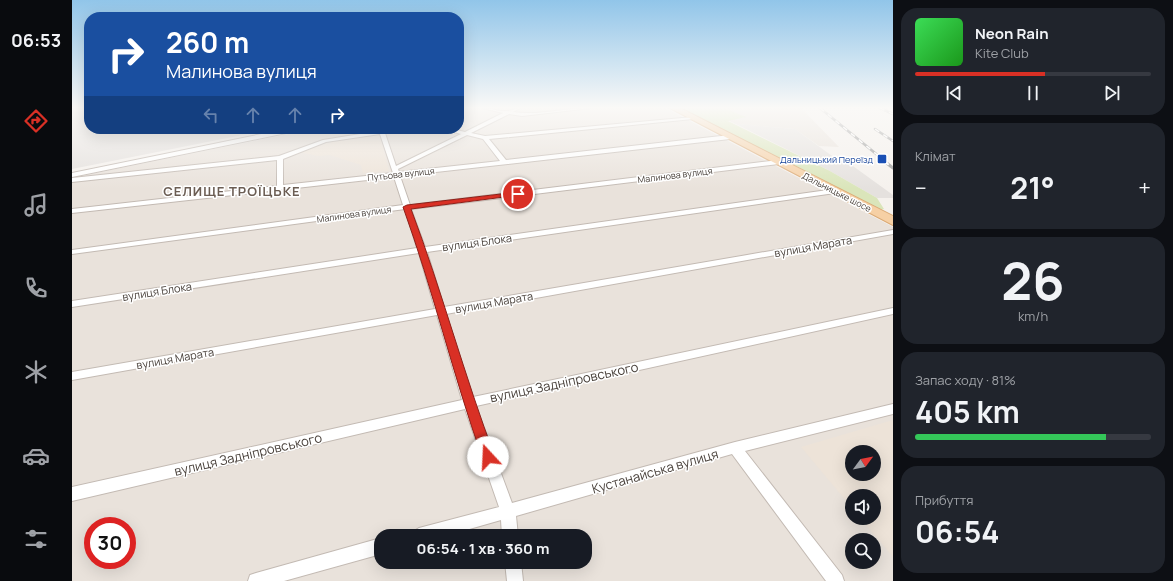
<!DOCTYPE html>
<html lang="uk">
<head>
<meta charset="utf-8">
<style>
  body { margin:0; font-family:Manrope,sans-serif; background:#20242c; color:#f1f3f6; height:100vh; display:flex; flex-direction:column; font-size:15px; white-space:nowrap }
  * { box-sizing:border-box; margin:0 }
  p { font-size:13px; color:#9ea1a6 }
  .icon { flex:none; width:22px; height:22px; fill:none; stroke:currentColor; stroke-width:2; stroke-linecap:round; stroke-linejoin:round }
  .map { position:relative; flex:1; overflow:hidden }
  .sheet { display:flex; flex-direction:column; gap:8px; padding:8px; background:#0d0f14; width:280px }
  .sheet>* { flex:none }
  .hud { position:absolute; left:12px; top:12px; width:380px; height:122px; border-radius:16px; box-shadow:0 4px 16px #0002; background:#1a4fa0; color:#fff; overflow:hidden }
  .needle { width:26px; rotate:58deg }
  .tools { position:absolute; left:773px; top:445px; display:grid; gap:8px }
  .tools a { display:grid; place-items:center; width:36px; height:36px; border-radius:50%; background:#171b24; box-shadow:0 4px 16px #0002; font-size:20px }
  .speed { position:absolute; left:12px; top:517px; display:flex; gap:8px; font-size:20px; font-weight:700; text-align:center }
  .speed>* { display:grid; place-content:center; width:52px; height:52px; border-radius:50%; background:#171b24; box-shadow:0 4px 16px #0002; line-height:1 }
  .speed .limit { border:6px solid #d22; background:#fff; color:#111 }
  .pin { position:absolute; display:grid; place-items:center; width:34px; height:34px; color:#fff; margin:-17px; border:2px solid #fff; border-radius:50%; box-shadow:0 1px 4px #0007 }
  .me { position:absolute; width:44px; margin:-22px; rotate:340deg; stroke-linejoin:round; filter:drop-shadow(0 0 3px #0008) }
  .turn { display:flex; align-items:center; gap:14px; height:84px; padding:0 16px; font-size:18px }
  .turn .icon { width:52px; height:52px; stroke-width:2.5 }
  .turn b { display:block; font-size:28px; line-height:34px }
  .lanes { display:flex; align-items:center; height:38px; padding:0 16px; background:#0003; justify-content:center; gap:20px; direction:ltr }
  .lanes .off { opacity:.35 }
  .big { font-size:30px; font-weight:700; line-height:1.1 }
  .sheet .widget { flex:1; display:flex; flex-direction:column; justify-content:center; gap:6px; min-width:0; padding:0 14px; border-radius:16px; background:#20242c }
  .sheet .dial { align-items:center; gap:0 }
  .dial b { font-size:52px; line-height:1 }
  .song { display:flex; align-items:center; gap:12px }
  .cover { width:48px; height:48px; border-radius:6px; background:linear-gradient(135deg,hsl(130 70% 55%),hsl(120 70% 35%)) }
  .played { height:4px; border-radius:2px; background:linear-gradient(90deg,#d93025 55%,#363941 55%) }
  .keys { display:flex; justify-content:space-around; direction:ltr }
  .heat { display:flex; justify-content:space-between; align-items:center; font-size:22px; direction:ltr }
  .charge { height:6px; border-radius:3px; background:linear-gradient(90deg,#34c759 81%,#363941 0) }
  .trip { position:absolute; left:302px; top:529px; width:218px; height:40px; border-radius:16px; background:#171b24; box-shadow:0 4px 16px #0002; font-weight:700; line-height:40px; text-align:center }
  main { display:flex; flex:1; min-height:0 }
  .menu { display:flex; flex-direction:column; width:72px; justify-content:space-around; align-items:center; background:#090b0e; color:#9ea1a6 }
  .menu .icon { width:28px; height:28px }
  .menu .selected { color:#d93025 }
  .menu b { font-size:18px; color:#f1f3f6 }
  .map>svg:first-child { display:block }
  .residential { fill:#e9e2db; fill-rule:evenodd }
  .industrial { fill:#e5e1de }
  .education { fill:#ede3d8; fill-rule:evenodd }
  .green { fill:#dae5ba }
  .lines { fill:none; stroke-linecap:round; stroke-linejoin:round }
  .minor-casing { stroke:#c3bab3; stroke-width:2 }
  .tertiary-casing { stroke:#c3bab3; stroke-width:2 }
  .primary-casing { stroke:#dbaa75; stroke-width:2 }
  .minor { fill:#fff; fill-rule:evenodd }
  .tertiary { fill:#fff; fill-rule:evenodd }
  .primary { fill:#f6d0a5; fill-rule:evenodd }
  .rail-far1-casing { stroke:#9a9a9a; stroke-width:2.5 }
  .rail-casing { stroke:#9a9a9a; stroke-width:3 }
  .rail-far1 { stroke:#fff; stroke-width:1.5; stroke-dasharray:5; stroke-linecap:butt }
  .rail { stroke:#fff; stroke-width:2; stroke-dasharray:6; stroke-linecap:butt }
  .route { fill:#d93025; stroke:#8d1f18 }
  .transit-dot { fill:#1a4fb4; stroke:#fff; stroke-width:1.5 }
  .labels { text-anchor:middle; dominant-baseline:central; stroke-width:3; stroke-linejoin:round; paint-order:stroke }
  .far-transit-label { font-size:9px; fill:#164399; stroke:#fff; text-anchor:end }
  .far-street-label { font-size:9px; fill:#49413b; stroke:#fff }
  .street-label { font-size:11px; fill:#49413b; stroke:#fff }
  .far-district-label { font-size:13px; font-weight:bold; letter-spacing:1px; fill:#6b5d53; stroke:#fff }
  .near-street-label { font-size:13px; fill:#49413b; stroke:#fff }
</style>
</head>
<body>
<main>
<nav class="menu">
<b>06:53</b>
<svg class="icon selected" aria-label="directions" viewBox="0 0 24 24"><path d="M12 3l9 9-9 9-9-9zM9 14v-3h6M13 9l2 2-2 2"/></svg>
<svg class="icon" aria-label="music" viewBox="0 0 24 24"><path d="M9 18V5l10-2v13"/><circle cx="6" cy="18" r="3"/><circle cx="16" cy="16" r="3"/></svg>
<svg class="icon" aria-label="phone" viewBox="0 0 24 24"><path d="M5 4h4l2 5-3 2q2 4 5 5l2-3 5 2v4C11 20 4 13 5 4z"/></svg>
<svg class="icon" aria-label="climate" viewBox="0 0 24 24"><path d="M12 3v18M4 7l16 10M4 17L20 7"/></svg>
<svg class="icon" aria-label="car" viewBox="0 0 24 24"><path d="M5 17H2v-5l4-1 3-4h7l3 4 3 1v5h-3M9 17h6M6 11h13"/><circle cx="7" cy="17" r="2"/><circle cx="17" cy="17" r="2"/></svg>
<svg class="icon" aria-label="filters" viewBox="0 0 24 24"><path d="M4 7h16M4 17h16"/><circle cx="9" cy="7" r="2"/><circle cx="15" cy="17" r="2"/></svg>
</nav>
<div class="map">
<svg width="821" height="581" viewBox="0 0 821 581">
  <rect width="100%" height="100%" fill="#f5f1ed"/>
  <!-- residential -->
  <g class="residential">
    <path d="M387 108H593L821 227V581H0V178L241 129H387ZM780 452H802V474H780ZM780 496H802V518H780ZM21 526H55V560H21ZM309 536H513V562H309ZM780 540H802V562H780Z"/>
    <polygon points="652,108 729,108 767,147 747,146 723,129 664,124 655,120 673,117"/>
  </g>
  <!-- industrial -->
  <g class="industrial">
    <polygon points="0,108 17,108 17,129 200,129 0,169"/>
    <polygon points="664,124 723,129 767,161 774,161 821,195 821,198 805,198 758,171"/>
  </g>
  <!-- education -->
  <g class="education">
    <polygon points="307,133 317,171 291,173 289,165 258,155 246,156 228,152 270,139"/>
    <path d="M821 420V557L788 518H802V496H780V508L729 447ZM780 452H802V474H780Z"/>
  </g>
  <!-- green -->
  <polygon class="green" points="606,108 652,108 674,117 656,121 758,171 805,198 812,209 807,210"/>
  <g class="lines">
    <!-- minor casing -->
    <g class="minor-casing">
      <g id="minor">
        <path d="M411 108C418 108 428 112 435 111 440 111 443 108 448 108L441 112C466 116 493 108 519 108L450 116 437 114 399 133 413 136 621 117 623 118 621 119 417 139 434 160 658 135 661 137 658 139 328 176 338 205 707 160 710 162 707 164 339 209 353 247 763 189 766 191 763 193 355 252 372 307 821 230V234L374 314 401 397 821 308V314L404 406 440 503 663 442 821 404V414L673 451 770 575 772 581H754L660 454 444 516 446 536H430L429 520 373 536H339L342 531 347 528 427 507 393 409 0 501V487L390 400 365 315 0 380V372L363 309 347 253 0 307V301L345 248 333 209 0 254V250L331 205 322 177 0 213V209L205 186V160L0 182V178L207 156 251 140 307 131 306 129H312V131L335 129 313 133 324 166 389 134 371 129H381L393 132 431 113ZM308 134 321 173 211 185V159L254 142ZM395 135 411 139 428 161 327 172 326 169Z"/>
        <polygon points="309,538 309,554 212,581 176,581 178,575 184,573"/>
        <polygon points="433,562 449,562 451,581 435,581"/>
      </g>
    </g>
    <!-- tertiary casing -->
    <g class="tertiary-casing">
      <polygon id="tertiary" points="214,129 227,129 224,131 0,177 0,173"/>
    </g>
    <!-- primary casing -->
    <g class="primary-casing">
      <polygon id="primary" points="598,108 608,108 821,216 821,225"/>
    </g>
    <!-- minor -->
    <use href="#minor" class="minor"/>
    <!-- tertiary -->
    <use href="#tertiary" class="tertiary"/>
    <!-- primary -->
    <use href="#primary" class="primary"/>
    <!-- rail-far1 casing -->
    <g class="rail-far1-casing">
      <g id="rail-far1">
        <polyline points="748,108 814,162"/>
        <polyline points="808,108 821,114"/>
        <polyline points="803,129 821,141"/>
      </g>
    </g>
    <!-- rail casing -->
    <g class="rail-casing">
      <polyline id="rail" points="812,161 821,168"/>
    </g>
    <!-- rail-far1 -->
    <use href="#rail-far1" class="rail-far1"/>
    <!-- rail -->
    <use href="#rail" class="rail"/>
  </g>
  <!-- sky -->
  <linearGradient id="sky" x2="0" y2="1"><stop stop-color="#91c5e9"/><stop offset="0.57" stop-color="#faf9f7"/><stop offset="1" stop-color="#faf9f7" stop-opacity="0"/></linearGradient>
  <rect width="821" height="189" fill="url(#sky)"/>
  <!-- route -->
  <path class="route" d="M446 192 449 194 448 195 339 209C370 291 392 375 423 457L421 461 416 463 412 461 410 457C381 375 361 290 331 207L335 205Z"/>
  <!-- markers -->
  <rect class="transit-dot" x="805" y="154" width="10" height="10" rx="2"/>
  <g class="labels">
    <!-- far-transit labels -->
    <g class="far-transit-label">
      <text x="801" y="159">Дальницький Переїзд</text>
    </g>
    <!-- far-street labels -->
    <g class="far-street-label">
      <text transform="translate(329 174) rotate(-6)">Путьова вулиця</text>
      <text transform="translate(603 175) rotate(-7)">Малинова вулиця</text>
      <text transform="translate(765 192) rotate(27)">Дальницьке шосе</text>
      <text transform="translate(282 214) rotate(-8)">Малинова вулиця</text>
    </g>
    <!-- street labels -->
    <g class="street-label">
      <text transform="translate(405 242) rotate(-8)">вулиця Блока</text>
      <text transform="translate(741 246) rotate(-10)">вулиця Марата</text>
      <text transform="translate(85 291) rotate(-9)">вулиця Блока</text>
      <text transform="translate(422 302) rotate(-10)">вулиця Марата</text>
      <text transform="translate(103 358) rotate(-10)">вулиця Марата</text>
    </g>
    <!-- far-district labels -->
    <g class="far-district-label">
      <text x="160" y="191">СЕЛИЩЕ ТРОЇЦЬКЕ</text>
    </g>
    <!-- near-street labels -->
    <g class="near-street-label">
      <text transform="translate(492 382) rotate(-12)">вулиця Задніпровського</text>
      <text transform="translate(176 454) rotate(-13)">вулиця Задніпровського</text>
      <text transform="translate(583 471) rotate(-16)">Кустанайська вулиця</text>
    </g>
  </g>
</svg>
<div class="tools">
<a><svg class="needle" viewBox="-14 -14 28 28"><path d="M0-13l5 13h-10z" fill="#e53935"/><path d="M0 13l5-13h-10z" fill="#9ea1a6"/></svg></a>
<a><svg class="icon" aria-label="sound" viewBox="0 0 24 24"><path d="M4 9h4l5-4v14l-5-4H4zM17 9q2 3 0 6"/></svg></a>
<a><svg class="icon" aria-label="search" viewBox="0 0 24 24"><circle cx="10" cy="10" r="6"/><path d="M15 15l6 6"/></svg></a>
</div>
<div class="speed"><div class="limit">30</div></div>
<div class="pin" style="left:446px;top:194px;background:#d93025"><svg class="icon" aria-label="arrive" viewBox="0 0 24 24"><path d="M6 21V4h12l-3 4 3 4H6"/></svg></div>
<svg class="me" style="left:416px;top:457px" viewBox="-20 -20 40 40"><circle r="19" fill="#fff"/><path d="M0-13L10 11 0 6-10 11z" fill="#d93025"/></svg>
<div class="trip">06:54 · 1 хв · 360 m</div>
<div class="hud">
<div class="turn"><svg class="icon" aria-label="right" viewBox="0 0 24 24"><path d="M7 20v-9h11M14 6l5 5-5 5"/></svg><div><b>260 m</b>Малинова вулиця</div></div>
<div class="lanes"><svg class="icon off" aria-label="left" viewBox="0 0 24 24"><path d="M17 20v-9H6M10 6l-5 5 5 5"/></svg><svg class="icon off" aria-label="ahead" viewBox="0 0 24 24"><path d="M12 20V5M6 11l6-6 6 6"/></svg><svg class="icon off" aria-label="ahead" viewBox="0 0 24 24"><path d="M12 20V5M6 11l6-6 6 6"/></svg><svg class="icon" aria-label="right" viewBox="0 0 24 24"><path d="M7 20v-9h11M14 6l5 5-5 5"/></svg></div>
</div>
</div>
<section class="sheet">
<div class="widget">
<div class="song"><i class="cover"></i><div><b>Neon Rain</b><p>Kite Club</p></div></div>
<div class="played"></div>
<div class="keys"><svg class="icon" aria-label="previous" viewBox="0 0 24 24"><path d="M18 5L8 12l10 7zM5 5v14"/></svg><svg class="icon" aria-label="pause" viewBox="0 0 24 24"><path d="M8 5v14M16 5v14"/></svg><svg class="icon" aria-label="next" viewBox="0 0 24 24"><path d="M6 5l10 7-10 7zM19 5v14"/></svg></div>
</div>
<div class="widget"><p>Клімат</p>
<div class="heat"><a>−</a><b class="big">21°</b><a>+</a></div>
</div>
<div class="widget dial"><b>26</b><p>km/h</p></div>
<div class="widget"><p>Запас ходу · 81%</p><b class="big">405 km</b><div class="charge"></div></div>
<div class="widget"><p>Прибуття</p><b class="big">06:54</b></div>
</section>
</main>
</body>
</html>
